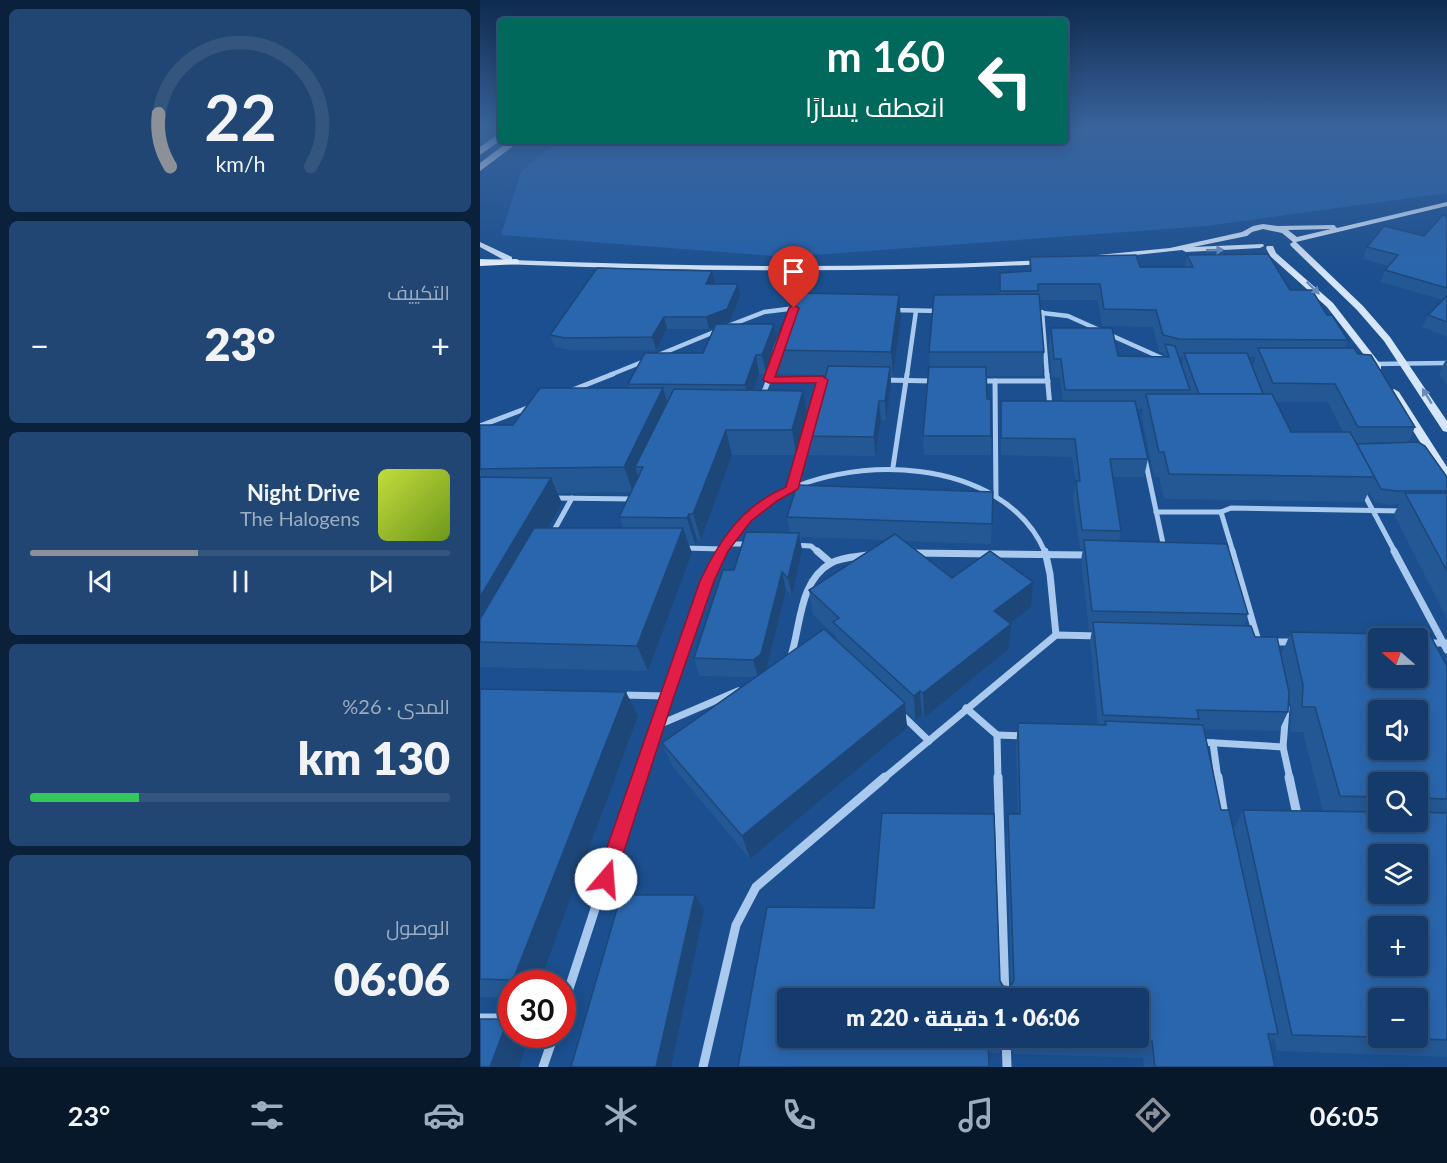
<!DOCTYPE html>
<html lang="ar">
<head>
<meta charset="utf-8">
<style>
  body { margin:0; font-family:Lato,Cairo,sans-serif; background:#214673; color:#f1f3f6; direction:rtl; height:100vh; display:flex; flex-direction:column; font-size:22px; white-space:nowrap }
  * { box-sizing:border-box; margin:0 }
  p { font-size:20px; color:#9dadc1 }
  .icon { flex:none; width:33px; height:33px; fill:none; stroke:currentColor; stroke-width:2; stroke-linecap:round; stroke-linejoin:round }
  .map { position:relative; flex:1; overflow:hidden; direction:ltr }
  .details { display:flex; flex-direction:column; gap:9px; padding:9px; background:#0b203b; width:480px }
  .details>* { flex:none }
  .guide { position:absolute; left:18px; top:18px; width:570px; height:126px; border-radius:6px; box-shadow:0 3px 15px #0003,0 0 0 2px #33557e; direction:rtl; background:#00695c; color:#fff; overflow:hidden }
  .needle { width:39px; rotate:290deg }
  .tools { position:absolute; left:888px; top:628px; display:grid; gap:12px }
  .tools a { display:grid; place-items:center; width:60px; height:60px; border-radius:6px; background:#143b6b; box-shadow:0 3px 15px #0003,0 0 0 2px #33557e; font-size:30px }
  .speed { position:absolute; left:18px; top:970px; display:flex; gap:12px; font-size:30px; font-weight:700; text-align:center }
  .speed>* { display:grid; place-content:center; width:78px; height:78px; border-radius:50%; background:#143b6b; box-shadow:0 3px 15px #0003,0 0 0 2px #33557e; line-height:1 }
  .speed .limit { border:9px solid #d22; background:#fff; color:#111 }
  .pin { position:absolute; display:grid; place-items:center; width:51px; height:51px; color:#fff; margin:-62px -26px; border-radius:50% 50% 50% 0; rotate:-45deg; box-shadow:0 0 6px #0007 }
  .pin .icon { rotate:45deg }
  .me { position:absolute; width:66px; margin:-33px; rotate:18deg; stroke-linejoin:round; filter:drop-shadow(0 0 4px #0008) }
  .turn { display:flex; align-items:center; gap:21px; height:126px; padding:0 24px; font-size:27px }
  .turn .icon { width:78px; height:78px; stroke-width:2.5 }
  .turn b { display:block; font-size:42px; line-height:51px }
  .big { font-size:45px; font-weight:800; line-height:1.1 }
  .details .card { flex:1; display:flex; flex-direction:column; justify-content:center; gap:9px; min-width:0; padding:0 21px; border-radius:9px; background:#214673 }
  .details .dial { align-items:center; gap:0 }
  .dial svg { height:156px; overflow:visible; fill:none; stroke:#33557e; stroke-width:7; stroke-linecap:round; text-anchor:middle }
  .dial text { fill:#f1f3f6; stroke:none }
  .song { display:flex; align-items:center; gap:18px }
  .cover { width:72px; height:72px; border-radius:9px; background:linear-gradient(135deg,hsl(70 70% 55%),hsl(80 70% 35%)) }
  .played { height:6px; border-radius:3px; background:linear-gradient(90deg,#8c9099 40%,#33557e 40%) }
  .keys { display:flex; justify-content:space-around; direction:ltr }
  .heat { display:flex; justify-content:space-between; align-items:center; font-size:33px; direction:ltr }
  .charge { height:9px; border-radius:4px; background:linear-gradient(90deg,#34c759 26%,#33557e 0) }
  .trip { position:absolute; left:297px; top:988px; width:372px; height:60px; border-radius:6px; background:#143b6b; box-shadow:0 3px 15px #0003,0 0 0 2px #33557e; font-weight:800; line-height:60px; text-align:center; direction:rtl }
  .menu { display:flex; height:96px; justify-content:space-around; align-items:center; background:#08182b; color:#9dadc1 }
  .menu .icon { width:42px; height:42px }
  .menu .active { color:#8c9099 }
  .menu b { font-size:27px; color:#f1f3f6 }
  main { display:flex; flex:1; min-height:0 }
  .map>svg:first-child { display:block }
  .green { fill:#2461a8 }
  .lines { fill:none; stroke-linecap:round; stroke-linejoin:round }
  .street-far3 { stroke:#a9c9ee; stroke-width:4.5 }
  .street-far2 { stroke:#a9c9ee; stroke-width:5 }
  .street-far1 { stroke:#a9c9ee; stroke-width:7 }
  .street { stroke:#a9c9ee; stroke-width:9 }
  .secondary { fill:#d6e6fa; fill-rule:evenodd }
  .primary { fill:#f0f6ff; fill-rule:evenodd }
  .highway { fill:#fff; fill-rule:evenodd }
  .wall { fill:#245895; fill-rule:evenodd }
  .shaded-wall { fill:#1d4779 }
  .building { fill:#2a66ad; stroke:#1d4779; stroke-width:1.5; fill-rule:evenodd }
  .oneway { fill:#668bba }
  .route { fill:#e11d48; stroke:#92132f; stroke-width:1.5 }
</style>
</head>
<body>
<main>
<div class="map">
<svg width="967" height="1067" viewBox="0 0 967 1067">
  <rect width="100%" height="100%" fill="#1b4f8f"/>
  <!-- green -->
  <polygon class="green" points="585,127 967,127 967,193 727,226 306,257 21,235 41,172 78,141 585,141"/>
  <g class="lines">
    <!-- street-far3 -->
    <g class="street-far3">
      <polyline points="413,310 460,311"/>
      <polyline points="554,312 588,316 684,359"/>
      <polyline points="562,312 567,375"/>
      <polyline points="248,326 284,312 316,308"/>
      <polyline points="176,356 239,330"/>
      <polyline points="892,364 967,363"/>
      <polyline points="130,375 167,360"/>
      <polyline points="290,375 296,359"/>
      <polyline points="427,375 436,311"/>
    </g>
    <!-- street-far2 -->
    <g class="street-far2">
      <polyline points="567,374 570,407"/>
      <polyline points="289,380 351,380"/>
      <polyline points="403,380 453,381"/>
      <polyline points="499,381 568,381"/>
      <polyline points="515,381 516,496"/>
      <polyline points="90,391 133,374"/>
      <polyline points="282,397 291,374"/>
      <polyline points="335,405 342,380"/>
      <polyline points="0,426 50,407"/>
      <polyline points="665,459 684,548"/>
      <polyline points="413,467 427,374"/>
      <polyline points="312,489 326,438"/>
      <polyline points="883,492 915,552"/>
      <polyline points="72,498 155,499"/>
      <polyline points="676,512 741,512 751,508 923,511"/>
      <polyline points="741,512 753,552"/>
      <polyline points="72,534 92,498"/>
      <polyline points="246,544 270,544"/>
      <polyline points="313,545 331,546 338,552"/>
      <polyline points="204,548 242,549"/>
      <path d="M241 552C253 533 267 514 286 502 365 451 523 455 565 552"/>
    </g>
    <!-- street-far1 -->
    <g class="street-far1">
      <polyline points="337,551 351,563"/>
      <polyline points="565,551 570,574 576,635"/>
      <polyline points="752,551 778,641"/>
      <polyline points="914,551 967,650"/>
      <polyline points="431,553 607,555"/>
      <polyline points="791,642 814,642"/>
      <polyline points="938,643 967,643"/>
      <path d="M311 656C321 625 319 581 351 563 362 557 376 557 388 555"/>
      <polyline points="142,695 186,696"/>
      <polyline points="486,708 517,735 518,779"/>
      <polyline points="806,708 803,747 810,779"/>
      <polyline points="421,714 449,741"/>
      <polyline points="176,726 258,691"/>
      <polyline points="517,735 544,736"/>
      <polyline points="719,742 803,747"/>
      <polyline points="733,743 738,779"/>
      <polyline points="158,779 216,609 241,551"/>
      <polyline points="403,779 576,635 619,636"/>
    </g>
    <!-- street -->
    <g class="street">
      <polyline points="518,777 525,999"/>
      <polyline points="738,777 744,816"/>
      <polyline points="809,777 818,819"/>
      <polyline points="82,1010 158,777"/>
      <polyline points="0,1018 32,1018"/>
      <polyline points="526,1038 527,1067"/>
      <polyline points="63,1067 74,1035"/>
      <polyline points="223,1067 256,925 276,887 405,777"/>
    </g>
    <!-- secondary -->
    <g class="secondary">
      <path d="M967 202V206L816 242 883 306 910 337 967 421V432L963 431 904 341 877 310 811 246 810 244 813 242 802 233 783 229 772 232 767 236 713 247 783 244 784 246 780 248 706 252 702 250 618 259 614 257 618 255 690 248 762 232 773 226 783 224 798 226 854 225 857 228ZM851 229 817 237 808 230Z"/>
      <path d="M0 242 32 257V260C210 267 387 269 565 260L569 262 565 264C376 274 189 271 0 263V259L24 260 0 247Z"/>
      <polygon points="787,246 793,246 796,253 853,303 901,365 901,369 895,369 847,307 790,256 786,248"/>
      <polygon points="914,389 919,392 967,467 967,480 963,479 909,392"/>
    </g>
    <!-- primary -->
    <polygon class="primary" points="36,259 39,260 39,264 0,266 0,260"/>
    <!-- highway -->
    <g class="highway">
      <polygon points="21,132 21,140 0,155 0,147"/>
      <polygon points="29,141 40,141 0,171 0,163"/>
    </g>
  </g>
  <!-- wall -->
  <g class="wall">
    <polygon points="967,216 967,337 942,327 948,315 963,300 900,282 905,270 909,266 883,259 887,247 944,236"/>
    <path d="M788 254 810 290H832L847 315H852L868 340 865 348H874L878 354 891 355 935 427 928 443 938 442 945 446 967 477V619L914 514 919 504 910 505 895 502 889 491 884 502 684 499 679 477H674L662 418 663 409H657L668 459 664 477H633L641 531 639 541 747 544 768 614 764 626H771L775 637H797L801 655 811 632 950 635 967 666V810L964 813H967V1057L797 1051 794 1038 790 1042 795 1067H664L663 1058 533 1054 532 1038H658V999H308V1038H521L520 1053H508L509 1067H258L287 907 394 908 402 813 514 814 520 981 523 986 530 987 531 985 527 837 528 814H538L536 747 538 723 618 725 610 641 612 630H609L601 560 603 549H600L593 499 596 481 592 457 521 455V401H583L580 377H572L569 346 571 328H632L638 356 683 357 684 353 679 352 673 327 622 326 618 300H560L564 352 562 376H506L507 399H511V455H444L443 436 449 367H450L449 352 454 295H519L520 273 549 272 550 257 656 255 660 267H705L707 255ZM699 357H703L702 365ZM768 357H776L773 366 784 394H783ZM796 402H848L863 432H811ZM898 639H938V678H898ZM809 698 812 710 810 732H823L843 811 763 810 753 830 749 810H741L724 729 799 731 808 712ZM898 711H938V750H898ZM898 783H938V822H898ZM898 855H938V894H898ZM898 927H938V966H898ZM898 999H938V1038H898Z"/>
    <path d="M235 283 234 284 260 296 250 321 242 324H294L296 339 421 318 413 376H411V385L406 420H401L395 456 326 455 323 436 341 397 346 375 296 374 292 355 286 374H279L274 390 327 416 316 455H252L221 540 217 539 215 544H208L212 553 168 671 0 667V425H33L149 388 148 384 223 353 234 327 229 329H187L176 350H89L75 347 70 335ZM151 492 139 517 144 528H68L82 503 77 493Z"/>
    <polygon points="965,361 967,361 967,385 959,374"/>
    <path d="M513 492 511 544 423 541 472 578 551 607 530 623 529 649 444 718 442 715 435 720 425 711 427 728 270 859 193 767 182 743 275 677 220 676 214 658 254 570 310 533 307 517ZM320 537 407 540 329 590 333 615 356 636V641L287 669 306 590 312 596 322 551Z"/>
    <polygon points="0,689 158,716 59,984 32,984 32,998 0,997"/>
  </g>
  <!-- shaded-wall -->
  <g class="shaded-wall">
    <polygon points="232,271 235,283 229,296 226,284"/>
    <polygon points="258,284 260,296 250,321 229,329 226,317"/>
    <polygon points="419,295 421,318 413,376 411,352"/>
    <polygon points="184,317 187,329 176,350 172,337"/>
    <polygon points="294,324 297,343 291,350 292,355 286,374 282,355"/>
    <polygon points="276,355 279,374 269,404 265,385"/>
    <polygon points="410,367 411,385 406,420 405,401"/>
    <polygon points="183,388 190,413 163,467 155,467 159,479 153,492 144,467"/>
    <polygon points="323,391 327,416 316,455 312,430"/>
    <polygon points="399,401 401,420 395,456 394,437"/>
    <polygon points="246,430 252,455 221,540 213,514"/>
    <polygon points="71,478 82,503 4,642 0,642 0,597"/>
    <polygon points="209,514 217,539 215,544 207,518"/>
    <polygon points="203,528 212,553 168,671 157,646"/>
    <polygon points="319,533 322,551 312,596 308,578"/>
    <polygon points="302,572 306,590 286,672 278,677 273,660"/>
    <polygon points="553,582 551,607 513,636 514,611"/>
    <polygon points="531,624 529,649 444,718 443,693"/>
    <polygon points="440,691 442,715 435,720 434,696"/>
    <polygon points="146,692 158,716 59,984 37,984 33,980"/>
    <polygon points="425,703 427,728 270,859 262,836"/>
    <polygon points="215,895 224,911 191,1067 176,1067"/>
    <polygon points="28,1019 32,1022 32,1035 47,1035 49,1037 39,1067 10,1067"/>
  </g>
  <!-- building -->
  <g class="building">
    <polygon points="963,215 967,216 967,288 905,270 918,255 887,247 904,226 944,236"/>
    <polygon points="788,254 810,290 832,290 847,315 852,315 868,340 699,339 683,335 676,310 624,309 620,284 558,284 558,291 520,291 520,273 551,271 550,257 656,255 660,267 713,267 707,255"/>
    <polygon points="117,268 232,271 226,284 258,284 247,309 226,317 184,317 172,337 85,338 70,335"/>
    <polygon points="316,293 419,295 411,352 291,350"/>
    <polygon points="559,294 564,352 449,352 454,295"/>
    <polygon points="967,296 967,322 948,315"/>
    <polygon points="236,324 294,324 282,355 276,355 265,385 148,384 165,353 223,353"/>
    <polygon points="571,328 632,328 638,356 689,357 685,344 695,346 710,390 585,390 581,359 574,359"/>
    <polygon points="778,348 874,348 878,354 891,355 935,427 878,427 855,384 793,383"/>
    <polygon points="704,353 767,353 783,394 719,394"/>
    <polygon points="348,366 410,367 405,401 399,401 394,437 323,436 334,397 341,397"/>
    <polygon points="449,367 506,367 507,399 511,399 511,436 443,436"/>
    <polygon points="60,388 183,388 144,467 0,469 0,425 33,425"/>
    <polygon points="194,389 323,391 312,430 246,430 213,514 209,514 207,518 139,517 163,467 155,467"/>
    <polygon points="666,394 792,394 811,432 870,432 895,477 689,474 684,452 679,452"/>
    <polygon points="521,401 655,401 668,459 630,459 641,531 602,530 596,481 600,481 595,439 521,438"/>
    <polygon points="938,442 945,446 967,477 967,491 916,491 901,489 877,444"/>
    <polygon points="0,477 71,478 0,597"/>
    <polygon points="317,485 513,492 512,524 307,517"/>
    <polygon points="925,493 967,493 967,571"/>
    <polygon points="54,528 203,528 157,646 0,642 0,619"/>
    <polygon points="266,532 319,533 308,578 302,572 281,654 273,660 214,658 243,570 254,570"/>
    <polygon points="415,534 472,578 510,551 553,582 514,611 531,624 443,693 440,691 434,696 353,622 359,618 329,590"/>
    <polygon points="604,540 747,544 768,614 612,611"/>
    <polygon points="613,622 771,626 775,637 797,637 809,692 808,712 717,710 719,719 623,715"/>
    <polygon points="344,629 425,703 262,836 182,743"/>
    <path d="M811 632 950 635 967 666V799L938 798V783H898V797L860 796 835 707H822L823 685ZM898 639H938V678H898ZM898 711H938V750H898Z"/>
    <polygon points="0,689 146,692 33,980 0,979"/>
    <polygon points="625,721 723,725 741,810 749,810 798,1034 788,1034 795,1067 675,1067 672,1041 566,1038 658,1038 658,999 308,999 308,1038 508,1038 509,1067 258,1067 287,907 394,908 402,813 514,814 520,981 523,986 530,987 534,980 528,814 540,814 538,723 626,725"/>
    <path d="M763 810 898 812V822H938V812L967 813V1040L914 1038H938V999H898V1037L812 1035ZM898 855H938V894H898ZM898 927H938V966H898Z"/>
    <polygon points="141,895 215,895 176,1067 91,1067"/>
    <polygon points="0,1019 28,1019 10,1067 0,1067"/>
  </g>
  <!-- one-way arrows -->
  <defs><path id="oneway-solid" d="M-6-.8H1V-3.2L6.5 0L1 3.2V.8H-6Z" transform="scale(1.5)"/></defs>
  <g class="oneway">
    <use href="#oneway-solid" transform="translate(735 250) rotate(-2)"/>
    <use href="#oneway-solid" transform="translate(833 288) rotate(44)"/>
    <use href="#oneway-solid" transform="translate(947 396) rotate(-122)"/>
  </g>
  <!-- sky -->
  <linearGradient id="sky" x2="0" y2="1"><stop stop-color="#0f2b4f"/><stop offset="0.46" stop-color="#39639b"/><stop offset="1" stop-color="#39639b" stop-opacity="0"/></linearGradient>
  <rect width="967" height="276" fill="url(#sky)"/>
  <!-- route -->
  <path class="route" d="M314 305 319 308 295 377 342 376 348 380 318 489 297 501 271 521 248 551 234 581 194 696 135 879 133 886 126 889 119 886 116 879 220 581C240 539 262 506 306 487L336 383H289L283 380 309 308Z"/>
</svg>
<div class="tools">
<a><svg class="needle" viewBox="-14 -14 28 28"><path d="M0-13l5 13h-10z" fill="#e53935"/><path d="M0 13l5-13h-10z" fill="#9dadc1"/></svg></a>
<a><svg class="icon" aria-label="sound" viewBox="0 0 24 24"><path d="M4 9h4l5-4v14l-5-4H4zM17 9q2 3 0 6"/></svg></a>
<a><svg class="icon" aria-label="search" viewBox="0 0 24 24"><circle cx="10" cy="10" r="6"/><path d="M15 15l6 6"/></svg></a>
<a><svg class="icon" aria-label="layers" viewBox="0 0 24 24"><path d="M12 4l9 5-9 5-9-5zM3 14l9 5 9-5"/></svg></a>
<a>+</a>
<a>−</a>
</div>
<div class="speed"><div class="limit">30</div></div>
<div class="pin" style="left:314px;top:308px;background:#d93025"><svg class="icon" aria-label="arrive" viewBox="0 0 24 24"><path d="M6 21V4h12l-3 4 3 4H6"/></svg></div>
<svg class="me" style="left:126px;top:879px" viewBox="-20 -20 40 40"><circle r="19" fill="#fff"/><path d="M0-13L10 11 0 6-10 11z" fill="#e11d48"/></svg>
<div class="trip">06:06 · 1 دقيقة · 220 m</div>
<div class="guide">
<div class="turn"><svg class="icon" aria-label="left" viewBox="0 0 24 24"><path d="M17 20v-9H6M10 6l-5 5 5 5"/></svg><div><b>160 m</b>انعطف يسارًا</div></div>
</div>
</div>
<section class="details">
<div class="card dial"><svg viewBox="0 0 100 80">
<path d="M14 69A42 42 0 1 1 86 69"/>
<path d="M14 69A42 42 0 0 1 8 42" stroke="#8c9099"/>
<text x="50" y="56" font-size="32" font-weight="700">22</text>
<text x="50" y="72" font-size="11">km/h</text>
</svg></div>
<div class="card"><p>التكييف</p>
<div class="heat"><a>−</a><b class="big">23°</b><a>+</a></div>
</div>
<div class="card">
<div class="song"><i class="cover"></i><div><b>Night Drive</b><p>The Halogens</p></div></div>
<div class="played"></div>
<div class="keys"><svg class="icon" aria-label="previous" viewBox="0 0 24 24"><path d="M18 5L8 12l10 7zM5 5v14"/></svg><svg class="icon" aria-label="pause" viewBox="0 0 24 24"><path d="M8 5v14M16 5v14"/></svg><svg class="icon" aria-label="next" viewBox="0 0 24 24"><path d="M6 5l10 7-10 7zM19 5v14"/></svg></div>
</div>
<div class="card"><p>المدى · 26%</p><b class="big">130 km</b><div class="charge"></div></div>
<div class="card"><p>الوصول</p><b class="big">06:06</b></div>
</section>
</main>
<nav class="menu">
<b>06:05</b>
<svg class="icon active" aria-label="directions" viewBox="0 0 24 24"><path d="M12 3l9 9-9 9-9-9zM9 14v-3h6M13 9l2 2-2 2"/></svg>
<svg class="icon" aria-label="music" viewBox="0 0 24 24"><path d="M9 18V5l10-2v13"/><circle cx="6" cy="18" r="3"/><circle cx="16" cy="16" r="3"/></svg>
<svg class="icon" aria-label="phone" viewBox="0 0 24 24"><path d="M5 4h4l2 5-3 2q2 4 5 5l2-3 5 2v4C11 20 4 13 5 4z"/></svg>
<svg class="icon" aria-label="climate" viewBox="0 0 24 24"><path d="M12 3v18M4 7l16 10M4 17L20 7"/></svg>
<svg class="icon" aria-label="car" viewBox="0 0 24 24"><path d="M5 17H2v-5l4-1 3-4h7l3 4 3 1v5h-3M9 17h6M6 11h13"/><circle cx="7" cy="17" r="2"/><circle cx="17" cy="17" r="2"/></svg>
<svg class="icon" aria-label="filters" viewBox="0 0 24 24"><path d="M4 7h16M4 17h16"/><circle cx="9" cy="7" r="2"/><circle cx="15" cy="17" r="2"/></svg>
<b>23°</b>
</nav>
</body>
</html>
